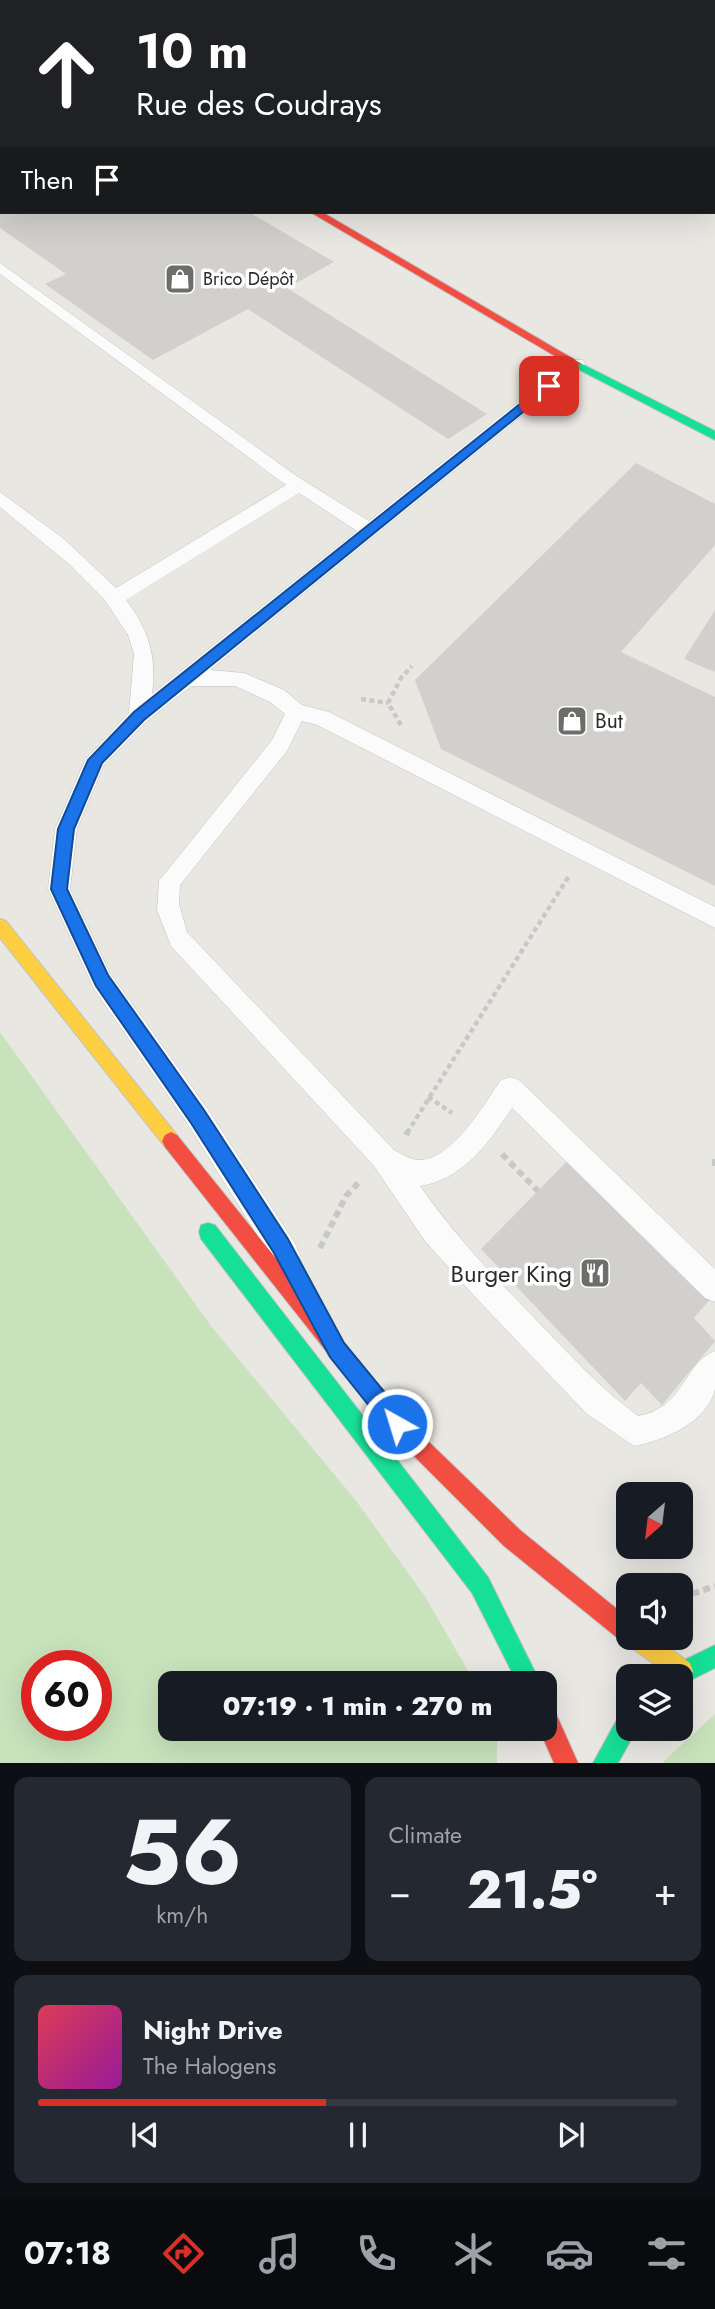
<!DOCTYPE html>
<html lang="en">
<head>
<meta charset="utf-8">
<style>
  body { margin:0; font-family:Jost,sans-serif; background:#242831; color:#f1f3f6; height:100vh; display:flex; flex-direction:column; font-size:26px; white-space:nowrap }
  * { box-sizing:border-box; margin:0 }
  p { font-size:23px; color:#9ea1a6 }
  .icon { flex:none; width:38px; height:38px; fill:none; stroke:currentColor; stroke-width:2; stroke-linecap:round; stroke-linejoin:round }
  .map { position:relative; height:1763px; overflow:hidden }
  .sheet { display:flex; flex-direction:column; gap:14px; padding:14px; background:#0d0f14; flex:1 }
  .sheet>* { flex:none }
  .top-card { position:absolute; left:0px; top:0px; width:716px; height:214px; box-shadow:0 7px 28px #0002; background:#202124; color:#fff; overflow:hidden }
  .needle { width:46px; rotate:208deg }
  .controls { position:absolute; left:616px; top:1482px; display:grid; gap:14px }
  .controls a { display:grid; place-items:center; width:77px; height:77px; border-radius:14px; background:#171b24; box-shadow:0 7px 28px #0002; font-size:35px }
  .speed { position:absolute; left:21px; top:1650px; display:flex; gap:14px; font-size:35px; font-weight:700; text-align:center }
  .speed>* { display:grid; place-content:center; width:91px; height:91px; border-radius:50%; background:#171b24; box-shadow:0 7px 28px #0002; line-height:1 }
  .speed .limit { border:10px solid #d22; background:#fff; color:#111 }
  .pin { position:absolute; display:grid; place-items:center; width:60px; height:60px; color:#fff; margin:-30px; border-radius:14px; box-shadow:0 4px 10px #0006 }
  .me { position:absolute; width:77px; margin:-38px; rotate:321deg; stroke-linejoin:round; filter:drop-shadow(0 0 5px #0008) }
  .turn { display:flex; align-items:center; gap:24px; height:147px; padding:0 21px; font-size:32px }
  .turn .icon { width:91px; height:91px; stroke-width:2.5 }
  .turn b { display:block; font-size:49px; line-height:60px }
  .then { display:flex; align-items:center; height:66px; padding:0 21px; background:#0003; gap:14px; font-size:26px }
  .big { font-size:52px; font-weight:800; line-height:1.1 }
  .sheet .widget { flex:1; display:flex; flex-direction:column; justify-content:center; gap:10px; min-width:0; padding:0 24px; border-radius:14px; background:#242831 }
  .sheet .dial { align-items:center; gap:0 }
  .dial b { font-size:91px; line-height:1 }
  .song { display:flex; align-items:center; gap:21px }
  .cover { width:84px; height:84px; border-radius:10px; background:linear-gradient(135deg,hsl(350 70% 55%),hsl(300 70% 35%)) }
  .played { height:7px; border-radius:4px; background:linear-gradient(90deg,#d93025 45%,#363941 45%) }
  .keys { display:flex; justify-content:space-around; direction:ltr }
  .heat { display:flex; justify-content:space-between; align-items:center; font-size:38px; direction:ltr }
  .sheet .tiles { flex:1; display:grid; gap:14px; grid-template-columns:1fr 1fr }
  .widget:last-child { grid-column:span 2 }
  .trip { position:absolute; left:158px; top:1671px; width:399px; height:70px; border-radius:14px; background:#171b24; box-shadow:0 7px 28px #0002; font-weight:800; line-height:70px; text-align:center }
  .menu { display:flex; height:112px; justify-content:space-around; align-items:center; background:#090b0e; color:#9ea1a6 }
  .menu .icon { width:49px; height:49px }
  .menu .active { color:#d93025 }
  .menu b { font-size:32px; color:#f1f3f6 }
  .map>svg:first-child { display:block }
  .green { fill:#c8e3bc; fill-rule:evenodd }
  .building { fill:#d1d0cd }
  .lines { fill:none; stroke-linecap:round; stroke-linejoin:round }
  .lane-casing { stroke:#c2c2c2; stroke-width:1 }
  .street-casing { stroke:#c2c2c2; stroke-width:2 }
  .fast-casing { stroke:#c2c2c2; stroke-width:2 }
  .slow-casing { stroke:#c2c2c2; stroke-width:2 }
  .jam-casing { stroke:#c2c2c2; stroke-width:2 }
  .path-far1 { stroke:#c8c8c7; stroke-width:4.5; stroke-dasharray:5 3.5; stroke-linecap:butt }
  .path { stroke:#c8c8c7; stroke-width:6; stroke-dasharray:7 4.5; stroke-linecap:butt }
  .lane { fill:#fcfbfb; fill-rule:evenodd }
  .street { fill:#fcfbfb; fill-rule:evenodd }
  .fast { fill:#16e098; fill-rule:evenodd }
  .slow { fill:#ffcf43; fill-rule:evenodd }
  .jam { fill:#f24e42; fill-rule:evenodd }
  .route { fill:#1a73e8; stroke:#114b97; stroke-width:2 }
  .labels { text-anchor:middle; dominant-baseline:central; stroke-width:7; stroke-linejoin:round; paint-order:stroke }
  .far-poi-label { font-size:18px; fill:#2b2b2b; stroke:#fff; text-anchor:start }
  .poi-label { font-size:21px; fill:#2b2b2b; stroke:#fff; text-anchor:start }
  .near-poi-label { font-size:24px; fill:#2b2b2b; stroke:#fff; text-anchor:end }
</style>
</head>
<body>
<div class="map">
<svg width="715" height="1763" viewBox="0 0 715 1763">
  <rect width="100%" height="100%" fill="#e8e7e2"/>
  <!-- green -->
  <g class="green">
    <path d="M0 1032 211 1326 357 1502 426 1598 475 1683 170 1684V1729H497V1763H0ZM37 1666H96V1726H37Z"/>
    <polygon points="715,1714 715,1763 663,1763 664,1761"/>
  </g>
  <!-- building -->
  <g class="building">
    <polygon points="0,212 249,212 334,262 287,288 487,414 448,439 248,309 153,360 45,284 66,274 0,228"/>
    <polygon points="636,463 715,504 715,545 621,652 715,697 715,886 441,749 415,680"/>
    <polygon points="715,610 715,672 684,659"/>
    <polygon points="568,1160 711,1298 694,1318 715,1341 662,1405 641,1383 625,1401 481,1249"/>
  </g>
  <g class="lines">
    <!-- lane casing -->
    <g class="lane-casing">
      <path id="lane" d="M0 263 298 477 369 521 571 360H583L585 364 210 670 244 673 284 690 302 705 329 712 715 907V928L317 725 302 721 287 751 180 885 179 904 187 932 394 1150C402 1154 411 1160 420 1160 452 1160 485 1103 501 1080L510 1077 519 1080 715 1269V1302L705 1298 512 1108C488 1143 464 1179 420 1186 455 1236 497 1280 540 1324 571 1356 601 1389 638 1416 686 1407 682 1364 715 1351 715 1362 715 1377 715 1389 708 1422 663 1441 634 1446L587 1414 478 1300 425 1241 374 1166 171 946 157 910 159 881 272 740 285 714 270 702 235 686H191L146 722 104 765 77 829 70 889 110 973 207 1108 296 1245 300 1255 296 1265 286 1269 276 1265 189 1126 94 989 48 889 55 829 85 760 129 713 134 654 128 635 104 599 70 565 0 507V492L64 539 116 588 286 485 0 274ZM299 493 357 531 152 694C157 657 149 630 126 600Z"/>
    </g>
    <!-- street casing -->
    <g class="street-casing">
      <polygon id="street" points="263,0 284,0 261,2"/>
    </g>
    <!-- fast casing -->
    <g class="fast-casing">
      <g id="fast">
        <polygon points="576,361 715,431 715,440 572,366 572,362"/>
        <polygon points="208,1223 215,1225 488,1577 541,1684 518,1684 472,1593 201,1239 199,1232 201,1225"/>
        <polygon points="715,1645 715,1668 681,1685 681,1676 665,1676 668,1668"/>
        <polygon points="628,1711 628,1729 637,1729 618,1763 593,1763 620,1714"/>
      </g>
    </g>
    <!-- slow casing -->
    <g class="slow-casing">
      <g id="slow">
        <polygon points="0,919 6,921 177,1135 180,1141 177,1147 171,1150 165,1147 0,938"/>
        <polygon points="628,1632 628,1638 656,1638 690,1663 693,1671 690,1679 682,1682 681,1676 671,1676 629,1646 626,1638"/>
      </g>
    </g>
    <!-- jam casing -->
    <g class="jam-casing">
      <g id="jam">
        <polygon points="310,212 322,212 582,364 572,366"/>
        <polygon points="171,1132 177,1135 404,1418 520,1530 628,1618 628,1638 637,1638 636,1640 628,1643 620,1640 504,1546 390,1432 165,1147 162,1141 165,1135"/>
        <polygon points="544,1702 552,1705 578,1763 554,1763 539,1729 544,1729"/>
      </g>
    </g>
    <!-- path-far1 -->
    <g class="path-far1">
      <polyline points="361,699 388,703"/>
      <polyline points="401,725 388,703 401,678 412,666"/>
      <polyline points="428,1097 452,1113"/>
      <polyline points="407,1133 569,876"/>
    </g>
    <!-- path -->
    <g class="path">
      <polyline points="406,1135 408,1131"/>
      <polyline points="502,1154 538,1191"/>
      <polyline points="715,1159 715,1169"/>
      <polyline points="320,1248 346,1196 360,1181"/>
      <polyline points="640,1580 656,1586"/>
      <polyline points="681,1590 695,1593 715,1586"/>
    </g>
    <!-- lane -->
    <use href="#lane" class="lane"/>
    <!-- street -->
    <use href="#street" class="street"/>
    <!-- fast -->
    <use href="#fast" class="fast"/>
    <!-- slow -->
    <use href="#slow" class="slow"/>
    <!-- jam -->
    <use href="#jam" class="jam"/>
  </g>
  <!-- route -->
  <polygon class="route" points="545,384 555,386 144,720 102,763 74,829 67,889 108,975 204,1110 288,1239 344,1343 405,1417 408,1424 405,1432 397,1435 390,1432 330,1357 274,1253 191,1123 96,986 51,889 58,829 88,760 134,712"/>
  <!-- icons -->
  <defs>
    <g id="shop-square" transform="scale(1.575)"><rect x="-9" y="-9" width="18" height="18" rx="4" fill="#6d6d6b" stroke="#fff"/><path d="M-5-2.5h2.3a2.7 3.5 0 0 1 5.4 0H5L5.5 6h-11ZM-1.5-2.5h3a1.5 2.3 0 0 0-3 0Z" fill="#fff"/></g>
    <g id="restaurant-square" transform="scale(1.575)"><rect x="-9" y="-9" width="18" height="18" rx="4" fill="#6d6d6b" stroke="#fff"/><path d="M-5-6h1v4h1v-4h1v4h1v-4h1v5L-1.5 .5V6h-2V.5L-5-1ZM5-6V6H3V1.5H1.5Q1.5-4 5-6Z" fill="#fff"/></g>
  </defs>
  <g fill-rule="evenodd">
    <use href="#shop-square" x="180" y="279"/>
    <use href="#shop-square" x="572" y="721"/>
    <use href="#restaurant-square" x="595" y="1273"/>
  </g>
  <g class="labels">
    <!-- far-poi labels -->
    <g class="far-poi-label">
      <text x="203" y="279">Brico Dépôt</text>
    </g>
    <!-- poi labels -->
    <g class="poi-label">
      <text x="595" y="721">But</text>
    </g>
    <!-- near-poi labels -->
    <g class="near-poi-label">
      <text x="572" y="1273">Burger King</text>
    </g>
  </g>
</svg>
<div class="controls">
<a><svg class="needle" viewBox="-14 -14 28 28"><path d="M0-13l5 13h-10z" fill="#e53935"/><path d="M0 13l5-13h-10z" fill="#9ea1a6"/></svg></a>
<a><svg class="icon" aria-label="sound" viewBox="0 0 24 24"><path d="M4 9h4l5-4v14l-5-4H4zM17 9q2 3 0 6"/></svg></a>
<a><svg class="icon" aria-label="layers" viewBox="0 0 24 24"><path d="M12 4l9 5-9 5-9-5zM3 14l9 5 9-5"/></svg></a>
</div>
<div class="speed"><div class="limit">60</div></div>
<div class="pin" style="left:549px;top:386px;background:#d93025"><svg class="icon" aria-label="arrive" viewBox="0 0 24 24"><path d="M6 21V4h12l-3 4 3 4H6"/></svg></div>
<svg class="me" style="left:397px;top:1424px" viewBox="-20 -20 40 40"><circle r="17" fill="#1a73e8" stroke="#fff" stroke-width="3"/><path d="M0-11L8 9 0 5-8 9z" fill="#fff"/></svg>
<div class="trip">07:19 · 1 min · 270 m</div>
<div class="top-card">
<div class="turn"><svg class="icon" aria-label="ahead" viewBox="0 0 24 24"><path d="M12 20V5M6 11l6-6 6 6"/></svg><div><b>10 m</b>Rue des Coudrays</div></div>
<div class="then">Then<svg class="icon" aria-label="arrive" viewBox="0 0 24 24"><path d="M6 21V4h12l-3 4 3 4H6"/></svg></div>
</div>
</div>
<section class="sheet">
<div class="tiles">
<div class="widget dial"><b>56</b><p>km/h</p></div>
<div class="widget"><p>Climate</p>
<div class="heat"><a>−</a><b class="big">21.5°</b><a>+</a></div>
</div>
<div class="widget">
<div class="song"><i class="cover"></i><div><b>Night Drive</b><p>The Halogens</p></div></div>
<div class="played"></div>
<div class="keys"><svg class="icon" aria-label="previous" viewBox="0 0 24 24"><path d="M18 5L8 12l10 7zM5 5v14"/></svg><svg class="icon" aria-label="pause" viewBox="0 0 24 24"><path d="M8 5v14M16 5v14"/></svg><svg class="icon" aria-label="next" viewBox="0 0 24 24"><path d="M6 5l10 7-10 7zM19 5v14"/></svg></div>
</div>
</div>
</section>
<nav class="menu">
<b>07:18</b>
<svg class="icon active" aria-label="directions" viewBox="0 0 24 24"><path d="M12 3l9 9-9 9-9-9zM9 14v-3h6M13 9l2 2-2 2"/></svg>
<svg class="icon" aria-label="music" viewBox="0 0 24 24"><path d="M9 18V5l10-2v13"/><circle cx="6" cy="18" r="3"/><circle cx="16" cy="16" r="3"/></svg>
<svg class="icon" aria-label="phone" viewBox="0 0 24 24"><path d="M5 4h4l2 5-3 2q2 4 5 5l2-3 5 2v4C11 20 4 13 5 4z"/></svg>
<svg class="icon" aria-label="climate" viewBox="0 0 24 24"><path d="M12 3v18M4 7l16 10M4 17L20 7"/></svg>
<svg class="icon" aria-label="car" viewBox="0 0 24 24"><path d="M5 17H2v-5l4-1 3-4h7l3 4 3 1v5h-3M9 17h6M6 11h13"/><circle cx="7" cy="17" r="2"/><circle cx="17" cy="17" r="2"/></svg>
<svg class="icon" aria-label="filters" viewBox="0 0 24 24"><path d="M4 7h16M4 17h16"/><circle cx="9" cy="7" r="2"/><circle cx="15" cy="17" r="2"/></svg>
</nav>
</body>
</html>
